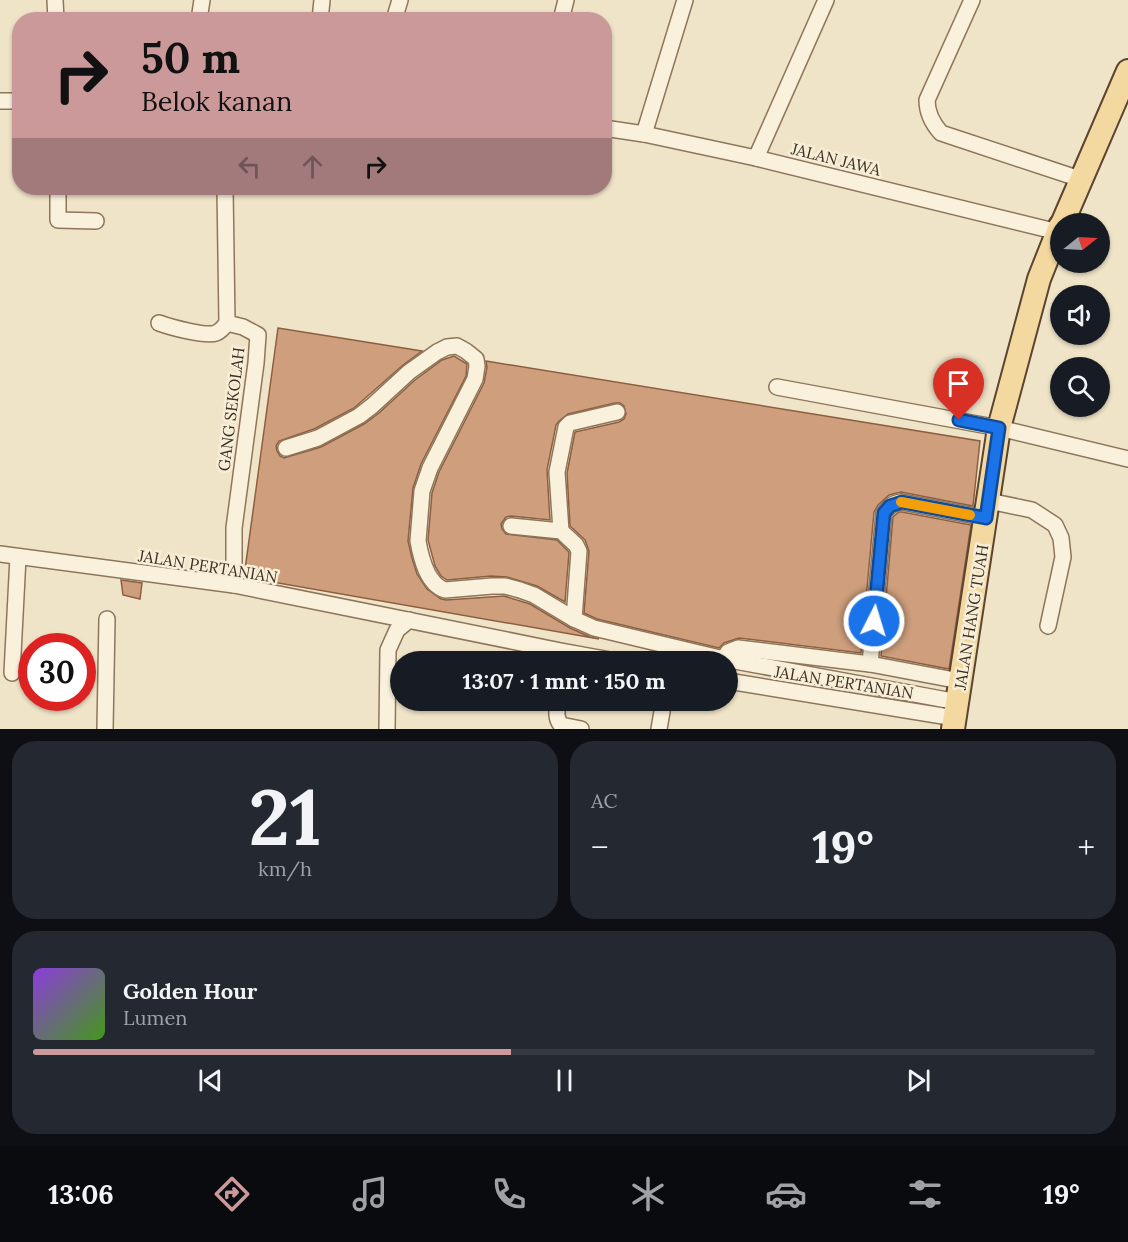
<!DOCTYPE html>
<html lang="id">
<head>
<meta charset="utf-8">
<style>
  body { margin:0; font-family:Lora,serif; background:#242831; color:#f1f3f6; height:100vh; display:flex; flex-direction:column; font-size:22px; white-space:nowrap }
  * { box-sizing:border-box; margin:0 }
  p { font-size:20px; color:#9ea1a6 }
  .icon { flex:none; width:33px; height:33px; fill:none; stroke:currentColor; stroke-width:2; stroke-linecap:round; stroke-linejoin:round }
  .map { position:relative; height:729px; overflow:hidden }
  .panel { display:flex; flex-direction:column; gap:12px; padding:12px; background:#0d0f14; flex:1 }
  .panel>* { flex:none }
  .hud { position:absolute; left:12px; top:12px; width:600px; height:183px; border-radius:24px; box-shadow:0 2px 4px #0004; background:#cc999b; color:#111; overflow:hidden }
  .needle { width:39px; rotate:72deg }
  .tools { position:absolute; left:1050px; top:213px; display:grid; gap:12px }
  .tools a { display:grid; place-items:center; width:60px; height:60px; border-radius:50%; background:#171b24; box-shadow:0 2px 4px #0004; font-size:30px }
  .speed { position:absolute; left:18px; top:633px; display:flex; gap:12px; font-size:30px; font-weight:700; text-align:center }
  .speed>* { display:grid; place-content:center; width:78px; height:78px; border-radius:50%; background:#171b24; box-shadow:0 2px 4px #0004; line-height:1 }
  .speed .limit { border:9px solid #d22; background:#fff; color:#111 }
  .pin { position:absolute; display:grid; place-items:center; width:51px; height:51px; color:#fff; margin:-62px -26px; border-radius:50% 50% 50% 0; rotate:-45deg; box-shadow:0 0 6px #0007 }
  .pin .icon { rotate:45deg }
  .me { position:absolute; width:66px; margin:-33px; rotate:5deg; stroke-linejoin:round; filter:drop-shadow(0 0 4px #0008) }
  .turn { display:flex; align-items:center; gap:21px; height:126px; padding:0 30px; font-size:27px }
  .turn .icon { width:78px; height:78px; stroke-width:2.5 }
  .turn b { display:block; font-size:42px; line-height:51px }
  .lanes { display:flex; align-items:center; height:57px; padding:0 30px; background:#0003; justify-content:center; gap:30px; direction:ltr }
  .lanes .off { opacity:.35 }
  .big { font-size:45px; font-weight:700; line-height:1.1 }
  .panel .card { flex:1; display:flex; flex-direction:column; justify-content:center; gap:9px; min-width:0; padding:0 21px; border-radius:24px; background:#242831 }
  .panel .dial { align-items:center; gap:0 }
  .dial b { font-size:78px; line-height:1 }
  .song { display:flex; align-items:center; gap:18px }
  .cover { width:72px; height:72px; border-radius:9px; background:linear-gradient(135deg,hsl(270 70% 55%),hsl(100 70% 35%)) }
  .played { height:6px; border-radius:3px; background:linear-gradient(90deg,#cc999b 45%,#363941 45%) }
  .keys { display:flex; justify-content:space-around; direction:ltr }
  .heat { display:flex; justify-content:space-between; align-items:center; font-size:33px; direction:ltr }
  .panel .tiles { flex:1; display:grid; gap:12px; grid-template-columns:1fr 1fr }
  .card:last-child { grid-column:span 2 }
  .trip { position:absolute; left:390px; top:651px; width:348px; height:60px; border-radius:30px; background:#171b24; box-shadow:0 2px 4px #0004; font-weight:700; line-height:60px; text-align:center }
  .dock { display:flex; height:96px; justify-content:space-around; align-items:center; background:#090b0e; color:#9ea1a6 }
  .dock .icon { width:42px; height:42px }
  .dock .current { color:#cc999b }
  .dock b { font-size:27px; color:#f1f3f6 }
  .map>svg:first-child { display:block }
  .building { fill:#cf9f7d; stroke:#8d5f41; stroke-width:1.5 }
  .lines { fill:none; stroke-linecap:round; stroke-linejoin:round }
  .minor-casing { stroke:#8d765c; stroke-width:18 }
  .primary-casing { stroke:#5b4430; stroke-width:26 }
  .minor { stroke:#faf1dc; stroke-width:15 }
  .primary { stroke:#f3d9a0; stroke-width:22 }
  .route-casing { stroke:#114b97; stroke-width:15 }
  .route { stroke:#1a73e8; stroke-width:10 }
  .slow { stroke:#f59e0b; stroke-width:10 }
  .labels { text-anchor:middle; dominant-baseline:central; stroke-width:5; stroke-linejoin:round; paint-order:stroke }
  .street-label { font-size:16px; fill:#3d2e20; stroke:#f7eed8 }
</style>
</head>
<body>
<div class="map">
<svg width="1128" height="729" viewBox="0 0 1128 729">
  <rect width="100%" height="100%" fill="#f0e4c8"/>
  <!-- building -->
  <g class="building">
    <polygon points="278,328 422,351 403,365 354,408 314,429 279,441 276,446 277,451 280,456 284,458 321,447 364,424 379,413 415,380 442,360 454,356 467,364 466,376 421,464 413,488 408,541 412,558 417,574 427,589 441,599 446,600 504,596 530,604 570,628 590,637 599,639 244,577"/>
    <polygon points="486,361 980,441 973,506 901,492 889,495 878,505 874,512 861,653 739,638 724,643 719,648 597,619 584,613 589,551 585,540 570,526 567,473 575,432 619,422 624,419 626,414 624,406 620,403 615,403 568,414 559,421 556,425 547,470 550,520 511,516 506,517 501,524 502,529 506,534 557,540 568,551 569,553 565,602 537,586 507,577 491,576 447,580 441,576 435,566 428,540 432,493 439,472 484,383 487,367"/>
    <polygon points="899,512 902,512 971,525 949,669 881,656 893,517"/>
    <polygon points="121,580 142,583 140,599 123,595"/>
  </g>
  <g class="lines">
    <!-- minor casing -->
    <g class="minor-casing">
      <g id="minor">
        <polyline points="55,0 56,20"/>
        <path d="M972 0 927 100C927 113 932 123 941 133L1080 179"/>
        <polyline points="199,20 202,0"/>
        <polyline points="320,20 322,0"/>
        <polyline points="394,20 400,0"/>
        <polyline points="561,20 566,0"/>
        <polyline points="0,101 20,101"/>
        <polyline points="604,128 644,134 756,158 1058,232"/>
        <polyline points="644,134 685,0"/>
        <polyline points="756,158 826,0"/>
        <polyline points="58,188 58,220 96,221"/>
        <polyline points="225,188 227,323 243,327 258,335 256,363 234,528 234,585"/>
        <path d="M159 323C170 327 206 337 216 333 221 331 224 327 227 323"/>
        <polyline points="777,387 999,428 1128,459"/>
        <path d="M286 448 318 438 359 416 372 406 409 372 437 352 447 347 457 346 466 351 476 359 477 366 475 379 430 468 422 491 418 541C421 558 427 584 445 590L492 586H505L520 590 534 595 574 619 594 628 724 659 958 702"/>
        <polyline points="989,501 1032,510 1055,525 1061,538 1063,557 1048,626"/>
        <polyline points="511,526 561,531 576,545 579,551 574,619"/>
        <polyline points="561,531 557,472 566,427 570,423 617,412"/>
        <polyline points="0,554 234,585 561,651 621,662"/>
        <polyline points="724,659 728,652 738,648 870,664 960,681"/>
        <path d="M870 664 884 513C889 506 893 503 902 502L986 518"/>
        <polyline points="12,673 18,557"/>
        <polyline points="728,681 955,718"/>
        <path d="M558 700C557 709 555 718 561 725L581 729"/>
        <polyline points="105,729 107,619"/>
        <polyline points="387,729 388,650 397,630 409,620"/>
        <polyline points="659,729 664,700"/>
      </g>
    </g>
    <!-- primary casing -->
    <g class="primary-casing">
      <g id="primary">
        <polyline points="1062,224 1128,71"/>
        <polyline points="953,729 999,428 1039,279 1060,226"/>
      </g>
    </g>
    <!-- minor -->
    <use href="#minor" class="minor"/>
    <!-- primary -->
    <use href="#primary" class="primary"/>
  </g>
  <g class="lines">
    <!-- route casing -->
    <g class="route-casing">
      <polyline id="route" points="874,621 884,513 890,506 902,502 986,518 999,428 959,420"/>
    </g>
    <!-- route -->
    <use href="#route" class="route"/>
    <!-- slow -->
    <polyline class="slow" points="901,502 970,515"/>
  </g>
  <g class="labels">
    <!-- street labels -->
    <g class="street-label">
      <text transform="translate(836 159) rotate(14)">JALAN JAWA</text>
      <text transform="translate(231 409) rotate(-83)">GANG SEKOLAH</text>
      <text transform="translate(208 566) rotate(9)">JALAN PERTANIAN</text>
      <text transform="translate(971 617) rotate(-81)">JALAN HANG TUAH</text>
      <text transform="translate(844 682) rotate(9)">JALAN PERTANIAN</text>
    </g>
  </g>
</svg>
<div class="tools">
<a><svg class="needle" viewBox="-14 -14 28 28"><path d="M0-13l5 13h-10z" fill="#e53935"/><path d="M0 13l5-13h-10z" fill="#9ea1a6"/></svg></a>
<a><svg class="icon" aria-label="sound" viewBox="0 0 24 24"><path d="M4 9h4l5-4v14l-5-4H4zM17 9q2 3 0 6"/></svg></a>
<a><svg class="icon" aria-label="search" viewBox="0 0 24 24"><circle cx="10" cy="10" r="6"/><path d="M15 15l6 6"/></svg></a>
</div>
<div class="speed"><div class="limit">30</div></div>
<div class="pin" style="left:959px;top:420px;background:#d93025"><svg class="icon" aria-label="arrive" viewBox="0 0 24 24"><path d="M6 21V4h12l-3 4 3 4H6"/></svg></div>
<svg class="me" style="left:874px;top:621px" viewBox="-20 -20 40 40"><circle r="17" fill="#1a73e8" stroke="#fff" stroke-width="3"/><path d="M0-11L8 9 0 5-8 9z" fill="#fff"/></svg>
<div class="trip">13:07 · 1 mnt · 150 m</div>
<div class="hud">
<div class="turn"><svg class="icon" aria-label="right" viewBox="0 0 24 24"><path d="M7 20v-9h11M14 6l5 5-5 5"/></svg><div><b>50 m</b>Belok kanan</div></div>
<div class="lanes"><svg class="icon off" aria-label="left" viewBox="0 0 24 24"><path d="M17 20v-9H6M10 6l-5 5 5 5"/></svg><svg class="icon off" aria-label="ahead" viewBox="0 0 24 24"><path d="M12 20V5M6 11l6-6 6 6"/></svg><svg class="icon" aria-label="right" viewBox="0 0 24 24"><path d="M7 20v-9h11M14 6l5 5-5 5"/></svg></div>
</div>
</div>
<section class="panel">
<div class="tiles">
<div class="card dial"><b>21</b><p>km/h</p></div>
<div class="card"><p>AC</p>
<div class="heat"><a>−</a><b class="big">19°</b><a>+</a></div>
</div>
<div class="card">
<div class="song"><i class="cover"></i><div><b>Golden Hour</b><p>Lumen</p></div></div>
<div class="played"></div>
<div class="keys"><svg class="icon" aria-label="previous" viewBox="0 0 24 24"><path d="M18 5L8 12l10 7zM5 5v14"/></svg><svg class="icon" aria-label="pause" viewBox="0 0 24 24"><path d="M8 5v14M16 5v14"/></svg><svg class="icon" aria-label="next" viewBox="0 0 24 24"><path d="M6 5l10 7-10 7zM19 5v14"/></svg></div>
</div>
</div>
</section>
<nav class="dock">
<b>13:06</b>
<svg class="icon current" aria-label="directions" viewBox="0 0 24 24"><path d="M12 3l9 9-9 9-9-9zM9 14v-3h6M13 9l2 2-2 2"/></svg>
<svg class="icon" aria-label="music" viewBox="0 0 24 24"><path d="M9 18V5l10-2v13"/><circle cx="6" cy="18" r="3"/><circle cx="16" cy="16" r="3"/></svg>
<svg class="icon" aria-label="phone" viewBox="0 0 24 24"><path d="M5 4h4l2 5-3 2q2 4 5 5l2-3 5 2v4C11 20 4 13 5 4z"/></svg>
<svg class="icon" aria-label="climate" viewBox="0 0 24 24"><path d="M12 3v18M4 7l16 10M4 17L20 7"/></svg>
<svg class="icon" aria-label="car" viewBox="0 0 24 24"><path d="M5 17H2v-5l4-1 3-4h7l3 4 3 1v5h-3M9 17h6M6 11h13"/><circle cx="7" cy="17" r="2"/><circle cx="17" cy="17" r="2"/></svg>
<svg class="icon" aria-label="filters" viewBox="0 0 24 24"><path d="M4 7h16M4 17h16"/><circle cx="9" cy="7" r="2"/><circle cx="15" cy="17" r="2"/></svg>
<b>19°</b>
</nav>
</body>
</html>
